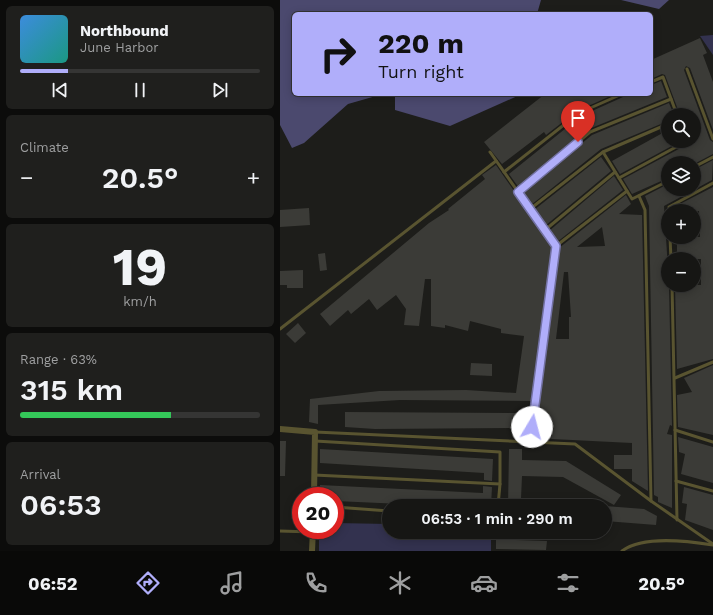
<!DOCTYPE html>
<html lang="en">
<head>
<meta charset="utf-8">
<style>
  body { margin:0; font-family:"Work Sans",sans-serif; background:#1f1f1d; color:#f1f3f6; height:100vh; display:flex; flex-direction:column; font-size:15px; white-space:nowrap }
  * { box-sizing:border-box; margin:0 }
  p { font-size:13px; color:#9e9fa0 }
  .icon { flex:none; width:22px; height:22px; fill:none; stroke:currentColor; stroke-width:2; stroke-linecap:round; stroke-linejoin:round }
  .map { position:relative; flex:1; overflow:hidden }
  .side { display:flex; flex-direction:column; gap:6px; padding:6px; background:#0c0c0b; width:280px }
  .side>* { flex:none }
  .top-card { position:absolute; left:12px; top:12px; width:361px; height:84px; border-radius:6px; box-shadow:0 2px 10px #0003,0 0 0 1px #353534; background:#b0aefa; color:#111; overflow:hidden }
  .buttons { position:absolute; left:381px; top:108px; display:grid; gap:8px }
  .buttons a { display:grid; place-items:center; width:40px; height:40px; border-radius:50%; background:#161614; box-shadow:0 2px 10px #0003,0 0 0 1px #353534; font-size:20px }
  .speed { position:absolute; left:12px; top:487px; display:flex; gap:8px; font-size:20px; font-weight:700; text-align:center }
  .speed>* { display:grid; place-content:center; width:52px; height:52px; border-radius:50%; background:#161614; box-shadow:0 2px 10px #0003,0 0 0 1px #353534; line-height:1 }
  .speed .limit { border:6px solid #d22; background:#fff; color:#111 }
  .pin { position:absolute; display:grid; place-items:center; width:34px; height:34px; color:#fff; margin:-41px -17px; border-radius:50% 50% 50% 0; rotate:-45deg; box-shadow:0 0 4px #0007 }
  .pin .icon { rotate:45deg }
  .me { position:absolute; width:44px; margin:-22px; rotate:8deg; stroke-linejoin:round; filter:drop-shadow(0 0 3px #0008) }
  .turn { display:flex; align-items:center; gap:14px; height:84px; padding:0 20px; font-size:18px }
  .turn .icon { width:52px; height:52px; stroke-width:2.5 }
  .turn b { display:block; font-size:28px; line-height:34px }
  .big { font-size:30px; font-weight:600; line-height:1.1 }
  .side .tile { flex:1; display:flex; flex-direction:column; justify-content:center; gap:6px; min-width:0; padding:0 14px; border-radius:6px; background:#1f1f1d }
  .side .dial { align-items:center; gap:0 }
  .dial b { font-size:52px; line-height:1 }
  .song { display:flex; align-items:center; gap:12px }
  .cover { width:48px; height:48px; border-radius:6px; background:linear-gradient(135deg,hsl(210 70% 55%),hsl(170 70% 35%)) }
  .played { height:4px; border-radius:2px; background:linear-gradient(90deg,#b0aefa 20%,#353534 20%) }
  .keys { display:flex; justify-content:space-around; direction:ltr }
  .heat { display:flex; justify-content:space-between; align-items:center; font-size:22px; direction:ltr }
  .charge { height:6px; border-radius:3px; background:linear-gradient(90deg,#34c759 63%,#353534 0) }
  .trip { position:absolute; left:102px; top:499px; width:230px; height:40px; border-radius:20px; background:#161614; box-shadow:0 2px 10px #0003,0 0 0 1px #353534; font-weight:600; line-height:40px; text-align:center }
  .tabs { display:flex; height:64px; justify-content:space-around; align-items:center; background:#090908; color:#9e9fa0 }
  .tabs .icon { width:28px; height:28px }
  .tabs .on { color:#b0aefa }
  .tabs b { font-size:18px; color:#f1f3f6 }
  main { display:flex; flex:1; min-height:0 }
  .map>svg:first-child { display:block }
  .green { fill:#33324f }
  .forest { fill:#4b496e }
  .building { fill:#3b3b37; fill-rule:evenodd }
  .lines { fill:none; stroke-linecap:round; stroke-linejoin:round }
  .lane { stroke:#595430; stroke-width:3 }
  .street { stroke:#595430; stroke-width:6 }
  .route-casing { stroke:#7271a2; stroke-width:10 }
  .route { stroke:#b0aefa; stroke-width:7 }
</style>
</head>
<body>
<main>
<section class="side">
<div class="tile">
<div class="song"><i class="cover"></i><div><b>Northbound</b><p>June Harbor</p></div></div>
<div class="played"></div>
<div class="keys"><svg class="icon" aria-label="previous" viewBox="0 0 24 24"><path d="M18 5L8 12l10 7zM5 5v14"/></svg><svg class="icon" aria-label="pause" viewBox="0 0 24 24"><path d="M8 5v14M16 5v14"/></svg><svg class="icon" aria-label="next" viewBox="0 0 24 24"><path d="M6 5l10 7-10 7zM19 5v14"/></svg></div>
</div>
<div class="tile"><p>Climate</p>
<div class="heat"><a>−</a><b class="big">20.5°</b><a>+</a></div>
</div>
<div class="tile dial"><b>19</b><p>km/h</p></div>
<div class="tile"><p>Range · 63%</p><b class="big">315 km</b><div class="charge"></div></div>
<div class="tile"><p>Arrival</p><b class="big">06:53</b></div>
</section>
<div class="map">
<svg width="433" height="551" viewBox="0 0 433 551">
  <rect width="100%" height="100%" fill="#1d1d1a"/>
  <!-- green -->
  <g class="green">
    <polygon points="433,35 433,55 420,36"/>
    <polygon points="55,523 109,524 109,532 211,532 211,551 39,551 39,530 55,530"/>
  </g>
  <!-- forest -->
  <g class="forest">
    <polygon points="0,0 261,0 257,14 14,14 14,94 103,94 68,104 24,143 12,148 0,125"/>
    <polygon points="341,0 389,0 379,9"/>
    <polygon points="115,94 242,94 170,126 115,110"/>
  </g>
  <!-- building -->
  <g class="building">
    <polygon points="420,38 427,53 423,55 433,82 433,130 410,68 406,66 404,70 430,140 433,142 433,154 414,164 388,163 388,178 352,194 343,179 408,144 410,141 414,141 414,115 400,115 385,75 382,74 371,79 371,60"/>
    <polygon points="381,81 387,97 309,129 239,188 229,174 301,116 343,97 345,94 371,94 371,85"/>
    <polygon points="265,94 335,94 297,111 266,135 264,132 222,164 204,142"/>
    <polygon points="389,103 394,115 388,115 388,121 321,149 251,205 242,192 312,135"/>
    <polygon points="388,130 388,141 401,141 340,174 332,161"/>
    <polygon points="321,157 331,171 265,226 254,210"/>
    <polygon points="433,160 432,180 384,206 389,285 392,426 390,425 387,434 392,435 392,508 378,502 378,497 374,495 369,206 365,196 388,184 388,189 414,189 414,170"/>
    <polygon points="216,165 273,247 252,401 120,400 38,405 38,424 29,422 30,399 99,391 186,390 236,393 244,336 221,333 221,329 190,321 188,331 165,325 165,328 151,326 151,279 145,279 139,326 124,325 126,309 116,295 97,310 89,299 71,314 68,310 50,326 40,314 149,223 169,210 168,209 205,179 202,175"/>
    <polygon points="334,176 343,190 277,242 269,231"/>
    <polygon points="433,187 433,359 397,369 395,285 421,285 421,259 397,259 397,237 420,237 419,211 397,211 396,206"/>
    <path d="M346 195 351 204 339 214 362 215 368 491 352 481V469H334V455H352V443L272 439 255 436 279 248ZM322 227 325 246 297 247ZM284 272H288L291 317H289V339H276Z"/>
    <polygon points="29,208 30,225 0,227 0,210"/>
    <polygon points="45,253 47,270 40,271 38,254"/>
    <polygon points="23,270 23,288 7,288 7,285 0,285 0,271"/>
    <polygon points="18,323 26,333 15,343 6,334"/>
    <polygon points="191,363 212,364 212,376 190,375"/>
    <polygon points="433,365 433,435 398,427 397,395 412,392 404,378"/>
    <polygon points="65,412 251,413 249,428 95,429 65,427"/>
    <polygon points="398,437 433,447 433,483 401,474 405,454 399,452"/>
    <polygon points="0,441 6,441 5,476 0,476"/>
    <polygon points="40,449 213,459 212,481 204,480 204,473 40,463"/>
    <polygon points="229,449 242,449 242,460 286,461 341,495 334,505 283,477 242,476 241,499 267,501 267,506 228,506"/>
    <polygon points="40,485 203,493 203,486 212,487 211,506 167,506 55,501 55,496 39,496"/>
    <polygon points="404,487 433,495 433,530 405,520 407,504 402,503"/>
    <polygon points="325,506 364,509 377,516 376,525 325,521"/>
    <polygon points="224,532 236,532 236,540 267,541 266,550 216,549 216,540 223,540"/>
  </g>
  <g class="lines">
    <!-- lane -->
    <g class="lane">
      <polyline points="407,69 433,139"/>
      <polyline points="371,82 383,77 397,115"/>
      <polyline points="210,152 276,246 250,442"/>
      <polyline points="323,152 347,191"/>
      <polyline points="414,167 433,157"/>
      <polyline points="224,172 299,113 342,94"/>
      <polyline points="339,178 407,141"/>
      <polyline points="238,192 310,132 391,99"/>
      <polyline points="359,196 365,210 371,501 433,544"/>
      <polyline points="250,209 323,152 388,124"/>
      <polyline points="390,211 389,207 433,183"/>
      <polyline points="265,230 335,172"/>
      <polyline points="390,237 391,259"/>
      <polyline points="276,246 347,191 352,199 388,181"/>
      <polyline points="392,285 397,520"/>
      <polyline points="0,329 216,161"/>
      <polyline points="395,378 433,362"/>
      <polyline points="395,430 433,442"/>
      <polyline points="35,432 295,444 371,501"/>
      <polyline points="34,475 220,484 220,452 35,441"/>
      <polyline points="396,481 433,491"/>
      <polyline points="218,506 220,484"/>
      <polyline points="55,507 109,511"/>
      <polyline points="0,531 32,532"/>
      <path d="M342 551C363 535 408 541 433 545"/>
    </g>
    <!-- street -->
    <g class="street">
      <polyline points="0,429 35,432 34,496"/>
      <polyline points="32,551 33,530"/>
    </g>
  </g>
  <g class="lines">
    <!-- route casing -->
    <g class="route-casing">
      <polyline id="route" points="252,427 276,246 238,192 298,142"/>
    </g>
    <!-- route -->
    <use href="#route" class="route"/>
  </g>
</svg>
<div class="buttons">
<a><svg class="icon" aria-label="search" viewBox="0 0 24 24"><circle cx="10" cy="10" r="6"/><path d="M15 15l6 6"/></svg></a>
<a><svg class="icon" aria-label="layers" viewBox="0 0 24 24"><path d="M12 4l9 5-9 5-9-5zM3 14l9 5 9-5"/></svg></a>
<a>+</a>
<a>−</a>
</div>
<div class="speed"><div class="limit">20</div></div>
<div class="pin" style="left:298px;top:142px;background:#d93025"><svg class="icon" aria-label="arrive" viewBox="0 0 24 24"><path d="M6 21V4h12l-3 4 3 4H6"/></svg></div>
<svg class="me" style="left:252px;top:427px" viewBox="-20 -20 40 40"><circle r="19" fill="#fff"/><path d="M0-13L10 11 0 6-10 11z" fill="#b0aefa"/></svg>
<div class="trip">06:53 · 1 min · 290 m</div>
<div class="top-card">
<div class="turn"><svg class="icon" aria-label="right" viewBox="0 0 24 24"><path d="M7 20v-9h11M14 6l5 5-5 5"/></svg><div><b>220 m</b>Turn right</div></div>
</div>
</div>
</main>
<nav class="tabs">
<b>06:52</b>
<svg class="icon on" aria-label="directions" viewBox="0 0 24 24"><path d="M12 3l9 9-9 9-9-9zM9 14v-3h6M13 9l2 2-2 2"/></svg>
<svg class="icon" aria-label="music" viewBox="0 0 24 24"><path d="M9 18V5l10-2v13"/><circle cx="6" cy="18" r="3"/><circle cx="16" cy="16" r="3"/></svg>
<svg class="icon" aria-label="phone" viewBox="0 0 24 24"><path d="M5 4h4l2 5-3 2q2 4 5 5l2-3 5 2v4C11 20 4 13 5 4z"/></svg>
<svg class="icon" aria-label="climate" viewBox="0 0 24 24"><path d="M12 3v18M4 7l16 10M4 17L20 7"/></svg>
<svg class="icon" aria-label="car" viewBox="0 0 24 24"><path d="M5 17H2v-5l4-1 3-4h7l3 4 3 1v5h-3M9 17h6M6 11h13"/><circle cx="7" cy="17" r="2"/><circle cx="17" cy="17" r="2"/></svg>
<svg class="icon" aria-label="filters" viewBox="0 0 24 24"><path d="M4 7h16M4 17h16"/><circle cx="9" cy="7" r="2"/><circle cx="15" cy="17" r="2"/></svg>
<b>20.5°</b>
</nav>
</body>
</html>
